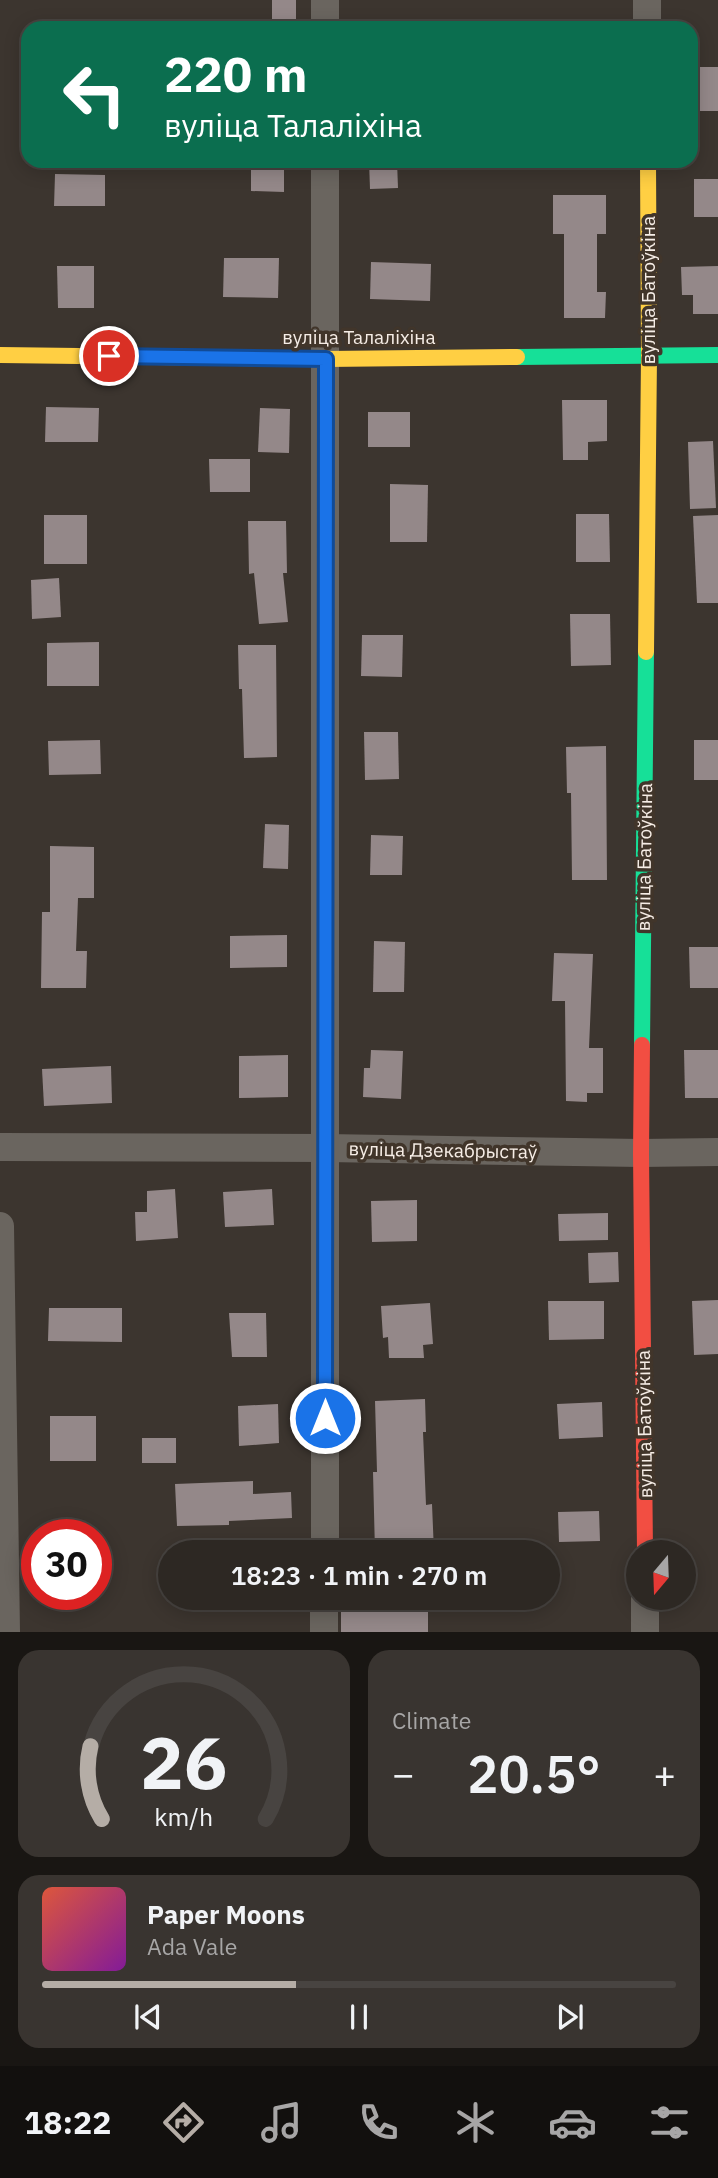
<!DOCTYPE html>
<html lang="en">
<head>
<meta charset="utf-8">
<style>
  body { margin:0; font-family:"IBM Plex Sans",sans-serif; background:#393430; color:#f1f3f6; height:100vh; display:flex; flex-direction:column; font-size:26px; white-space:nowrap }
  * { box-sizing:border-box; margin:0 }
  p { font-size:23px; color:#a7a6a6 }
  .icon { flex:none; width:38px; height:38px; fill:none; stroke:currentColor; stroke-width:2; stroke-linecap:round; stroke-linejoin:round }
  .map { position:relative; height:1632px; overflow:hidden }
  .panel { display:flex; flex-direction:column; gap:18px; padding:18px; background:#191613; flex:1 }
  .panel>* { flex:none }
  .hud { position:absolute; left:21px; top:21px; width:677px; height:147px; border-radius:21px; box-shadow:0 4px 18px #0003,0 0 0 2px #484441; background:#0b6e4f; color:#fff; overflow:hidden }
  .needle { width:46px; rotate:199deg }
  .tools { position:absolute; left:626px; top:1540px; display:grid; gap:14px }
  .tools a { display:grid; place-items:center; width:70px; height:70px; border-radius:50%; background:#2d2823; box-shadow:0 4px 18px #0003,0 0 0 2px #484441; font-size:35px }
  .speed { position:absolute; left:21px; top:1519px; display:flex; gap:14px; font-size:35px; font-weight:700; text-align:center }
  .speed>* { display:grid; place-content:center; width:91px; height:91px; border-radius:50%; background:#2d2823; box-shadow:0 4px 18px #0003,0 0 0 2px #484441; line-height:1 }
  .speed .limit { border:10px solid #d22; background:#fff; color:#111 }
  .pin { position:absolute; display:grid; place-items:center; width:60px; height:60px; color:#fff; margin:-30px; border:4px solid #fff; border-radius:50%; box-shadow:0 2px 7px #0007 }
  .me { position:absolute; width:77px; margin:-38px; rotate:0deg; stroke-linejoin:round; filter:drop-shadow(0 0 5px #0008) }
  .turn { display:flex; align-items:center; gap:24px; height:147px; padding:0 28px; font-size:32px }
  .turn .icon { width:91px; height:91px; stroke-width:2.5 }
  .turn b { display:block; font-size:49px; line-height:60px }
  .big { font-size:52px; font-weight:600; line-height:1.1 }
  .panel .tile { flex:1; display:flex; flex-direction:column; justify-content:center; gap:10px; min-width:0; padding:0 24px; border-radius:21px; background:#393430 }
  .panel .dial { align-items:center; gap:0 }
  .dial svg { height:182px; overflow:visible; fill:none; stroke:#484441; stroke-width:7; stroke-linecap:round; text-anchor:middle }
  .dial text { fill:#f1f3f6; stroke:none }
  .song { display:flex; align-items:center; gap:21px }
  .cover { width:84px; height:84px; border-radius:10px; background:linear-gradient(135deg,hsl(10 70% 55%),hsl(290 70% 35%)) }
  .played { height:7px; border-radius:4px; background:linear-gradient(90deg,#b5ada6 40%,#484441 40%) }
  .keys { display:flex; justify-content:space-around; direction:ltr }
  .heat { display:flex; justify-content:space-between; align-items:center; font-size:38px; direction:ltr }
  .panel .tiles { flex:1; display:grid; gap:18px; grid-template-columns:1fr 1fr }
  .tile:last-child { grid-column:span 2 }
  .trip { position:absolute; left:158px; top:1540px; width:402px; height:70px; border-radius:35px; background:#2d2823; box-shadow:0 4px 18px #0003,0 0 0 2px #484441; font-weight:600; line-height:70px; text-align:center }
  .tabs { display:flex; height:112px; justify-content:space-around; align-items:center; background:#12100e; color:#a7a6a6 }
  .tabs .icon { width:49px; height:49px }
  .tabs .current { color:#b5ada6 }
  .tabs b { font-size:32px; color:#f1f3f6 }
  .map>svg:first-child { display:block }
  .building { fill:#948889 }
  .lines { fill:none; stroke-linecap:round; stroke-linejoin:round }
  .street { stroke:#6a655f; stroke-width:28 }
  .fast { stroke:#16e098; stroke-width:16 }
  .slow { stroke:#ffcf43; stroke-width:16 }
  .jam { stroke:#f24e42; stroke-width:16 }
  .route-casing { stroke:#114b97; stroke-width:18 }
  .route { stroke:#1a73e8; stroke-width:12 }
  .labels { text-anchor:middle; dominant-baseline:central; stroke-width:7; stroke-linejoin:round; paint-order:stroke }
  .street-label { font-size:19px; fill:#f6ede6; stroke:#41352a }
</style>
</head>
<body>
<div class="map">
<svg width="718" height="1632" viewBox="0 0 718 1632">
  <rect width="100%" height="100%" fill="#3c352f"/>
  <!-- building -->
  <g class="building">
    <rect x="272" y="0" width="24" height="27"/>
    <rect x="691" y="67" width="27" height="44"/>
    <polygon points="251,161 284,161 284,192 251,191"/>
    <polygon points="369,161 397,161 398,188 370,189"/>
    <polygon points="55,174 105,175 105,206 54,206"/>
    <rect x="694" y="179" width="24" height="38"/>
    <polygon points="553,195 606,195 606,234 597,234 597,292 606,292 605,318 564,318 564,234 553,234"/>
    <polygon points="224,258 279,258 278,298 223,297"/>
    <polygon points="371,262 431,264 430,301 370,299"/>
    <polygon points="57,266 94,266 94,308 58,308"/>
    <polygon points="718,266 718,314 693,314 693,295 682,295 681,267"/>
    <polygon points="562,400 607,400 607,441 588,442 588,460 563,460"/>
    <polygon points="46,407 99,408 98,442 45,442"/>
    <polygon points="260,408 290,409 289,453 258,452"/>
    <rect x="368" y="412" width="42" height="35"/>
    <polygon points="713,441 716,508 690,509 688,442"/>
    <polygon points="209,459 250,459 250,492 210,492"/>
    <polygon points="390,484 428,485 427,542 390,542"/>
    <polygon points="576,514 609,514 610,562 576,562"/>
    <rect x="44" y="515" width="43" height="49"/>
    <polygon points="718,515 718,603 697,603 693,516"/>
    <polygon points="248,521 286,521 287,573 283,573 288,622 259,624 254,573 249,574"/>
    <polygon points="59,578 61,617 32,619 31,580"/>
    <polygon points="570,614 610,614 611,665 571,666"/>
    <polygon points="362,635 403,635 402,677 361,676"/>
    <polygon points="99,642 99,686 47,686 47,643"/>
    <polygon points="238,645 276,645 277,757 244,758 242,689 239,689"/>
    <polygon points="364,732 398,732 399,779 365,780"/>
    <polygon points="100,740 101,774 49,775 48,741"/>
    <rect x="694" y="740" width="24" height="40"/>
    <polygon points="606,746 607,880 572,880 571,793 567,793 566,747"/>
    <polygon points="265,824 289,825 288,869 263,868"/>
    <polygon points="371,835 403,836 402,875 370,875"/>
    <polygon points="50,846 94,847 94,898 78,898 76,951 87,951 86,988 41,988 42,912 50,912"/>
    <polygon points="287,935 287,967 230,968 230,936"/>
    <polygon points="374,941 405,942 404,992 373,992"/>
    <polygon points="689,947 718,947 718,988 690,988"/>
    <polygon points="554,953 593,954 589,1048 603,1048 603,1093 587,1093 587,1102 566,1101 565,1001 552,1001"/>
    <polygon points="371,1050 403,1051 401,1099 363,1097 364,1068 370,1068"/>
    <polygon points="684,1050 718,1050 718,1098 685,1098"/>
    <polygon points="288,1055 288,1097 239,1098 239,1056"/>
    <polygon points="111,1066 112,1103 44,1106 42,1069"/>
    <polygon points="175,1189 178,1238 136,1241 135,1212 147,1212 147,1191"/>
    <polygon points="272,1189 274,1225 225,1227 223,1192"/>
    <polygon points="417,1200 417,1241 372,1242 371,1201"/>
    <polygon points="608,1213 608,1240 559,1241 558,1214"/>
    <polygon points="618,1252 619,1282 589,1283 588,1253"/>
    <polygon points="718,1300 718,1354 694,1355 692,1301"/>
    <polygon points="548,1301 604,1301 604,1339 549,1340"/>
    <polygon points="430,1303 433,1344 423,1345 424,1358 389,1358 388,1337 383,1338 381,1306"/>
    <polygon points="49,1308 122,1308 122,1342 48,1341"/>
    <polygon points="229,1313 266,1313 267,1357 232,1357"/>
    <polygon points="425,1399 426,1432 423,1432 426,1505 432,1504 434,1552 375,1552 373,1472 377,1472 375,1401"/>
    <polygon points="602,1402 603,1437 559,1439 557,1404"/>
    <polygon points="278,1404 279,1443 239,1446 238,1406"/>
    <rect x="50" y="1416" width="46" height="45"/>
    <rect x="142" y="1438" width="34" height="25"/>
    <polygon points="253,1481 253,1494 291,1492 292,1518 229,1521 229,1525 177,1526 175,1484"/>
    <polygon points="599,1511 600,1541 559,1542 558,1512"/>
    <polygon points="392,1598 428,1598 428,1632 341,1632 341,1609 392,1608"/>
  </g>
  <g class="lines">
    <!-- street -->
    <g class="street">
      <polyline points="325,0 325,28"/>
      <polyline points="647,0 647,28"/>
      <polyline points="0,1147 326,1148 641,1153 718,1152"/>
      <polyline points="0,1226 6,1632"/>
      <polyline points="325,1552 325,161"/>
      <polyline points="645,1598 645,1632"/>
      <polyline points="324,1632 324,1598"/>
    </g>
    <!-- fast -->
    <g class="fast">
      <polyline points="517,357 718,355"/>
      <polyline points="642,1045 646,652"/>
    </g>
    <!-- slow -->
    <g class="slow">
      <polyline points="0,355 326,359 517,357"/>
      <polyline points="646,652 649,356 648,161"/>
    </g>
    <!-- jam -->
    <polyline class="jam" points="642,1045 641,1153 645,1552"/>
  </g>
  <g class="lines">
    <!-- route casing -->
    <g class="route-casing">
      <polyline id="route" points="109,356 326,359 325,1418"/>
    </g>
    <!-- route -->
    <use href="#route" class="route"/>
  </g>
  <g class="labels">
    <!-- street labels -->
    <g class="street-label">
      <text transform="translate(648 290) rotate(-90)">вуліца Батоўкіна</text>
      <text x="359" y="337">вуліца Талаліхіна</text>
      <text transform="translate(644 857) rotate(-89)">вуліца Батоўкіна</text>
      <text transform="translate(443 1150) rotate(1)">вуліца Дзекабрыстаў</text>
      <text transform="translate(644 1424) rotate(-91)">вуліца Батоўкіна</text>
    </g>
  </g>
</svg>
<div class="tools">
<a><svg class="needle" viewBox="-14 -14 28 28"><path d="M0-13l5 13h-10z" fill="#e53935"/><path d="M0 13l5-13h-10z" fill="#a7a6a6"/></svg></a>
</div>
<div class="speed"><div class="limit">30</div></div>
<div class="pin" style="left:109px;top:356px;background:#d93025"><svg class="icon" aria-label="arrive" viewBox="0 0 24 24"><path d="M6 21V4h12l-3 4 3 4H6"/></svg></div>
<svg class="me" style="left:325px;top:1418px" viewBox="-20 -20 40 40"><circle r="17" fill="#1a73e8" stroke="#fff" stroke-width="3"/><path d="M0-11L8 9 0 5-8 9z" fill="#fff"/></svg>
<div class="trip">18:23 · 1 min · 270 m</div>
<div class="hud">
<div class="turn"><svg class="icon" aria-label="left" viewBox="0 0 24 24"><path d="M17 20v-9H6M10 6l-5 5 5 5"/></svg><div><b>220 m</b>вуліца Талаліхіна</div></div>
</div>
</div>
<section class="panel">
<div class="tiles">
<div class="tile dial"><svg viewBox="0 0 100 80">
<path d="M14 69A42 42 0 1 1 86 69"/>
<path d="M14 69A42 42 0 0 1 9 37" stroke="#b5ada6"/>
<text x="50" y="56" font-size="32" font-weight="700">26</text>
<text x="50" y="72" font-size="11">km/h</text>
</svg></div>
<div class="tile"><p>Climate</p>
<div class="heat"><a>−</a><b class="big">20.5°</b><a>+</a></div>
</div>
<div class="tile">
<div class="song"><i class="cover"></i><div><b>Paper Moons</b><p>Ada Vale</p></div></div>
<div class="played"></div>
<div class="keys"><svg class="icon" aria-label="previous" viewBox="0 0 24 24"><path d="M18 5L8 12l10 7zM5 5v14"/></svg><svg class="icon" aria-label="pause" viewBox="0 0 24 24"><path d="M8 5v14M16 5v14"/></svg><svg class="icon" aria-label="next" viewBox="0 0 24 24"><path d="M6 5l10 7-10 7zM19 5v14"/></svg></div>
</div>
</div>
</section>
<nav class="tabs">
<b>18:22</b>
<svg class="icon current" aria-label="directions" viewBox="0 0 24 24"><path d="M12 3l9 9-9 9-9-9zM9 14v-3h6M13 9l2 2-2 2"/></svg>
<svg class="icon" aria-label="music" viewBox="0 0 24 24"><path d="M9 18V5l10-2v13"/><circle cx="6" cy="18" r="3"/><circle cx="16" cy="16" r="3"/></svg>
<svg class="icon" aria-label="phone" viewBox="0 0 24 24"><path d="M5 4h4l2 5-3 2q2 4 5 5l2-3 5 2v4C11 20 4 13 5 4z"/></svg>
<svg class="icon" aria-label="climate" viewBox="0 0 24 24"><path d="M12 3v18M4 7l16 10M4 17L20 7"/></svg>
<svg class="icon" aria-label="car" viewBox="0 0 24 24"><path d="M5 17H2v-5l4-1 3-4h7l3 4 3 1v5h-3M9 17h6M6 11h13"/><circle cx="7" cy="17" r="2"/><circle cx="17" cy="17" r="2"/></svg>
<svg class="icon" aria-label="filters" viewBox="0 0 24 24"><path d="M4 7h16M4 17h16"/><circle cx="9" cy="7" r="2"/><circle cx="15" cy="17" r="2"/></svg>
</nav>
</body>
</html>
